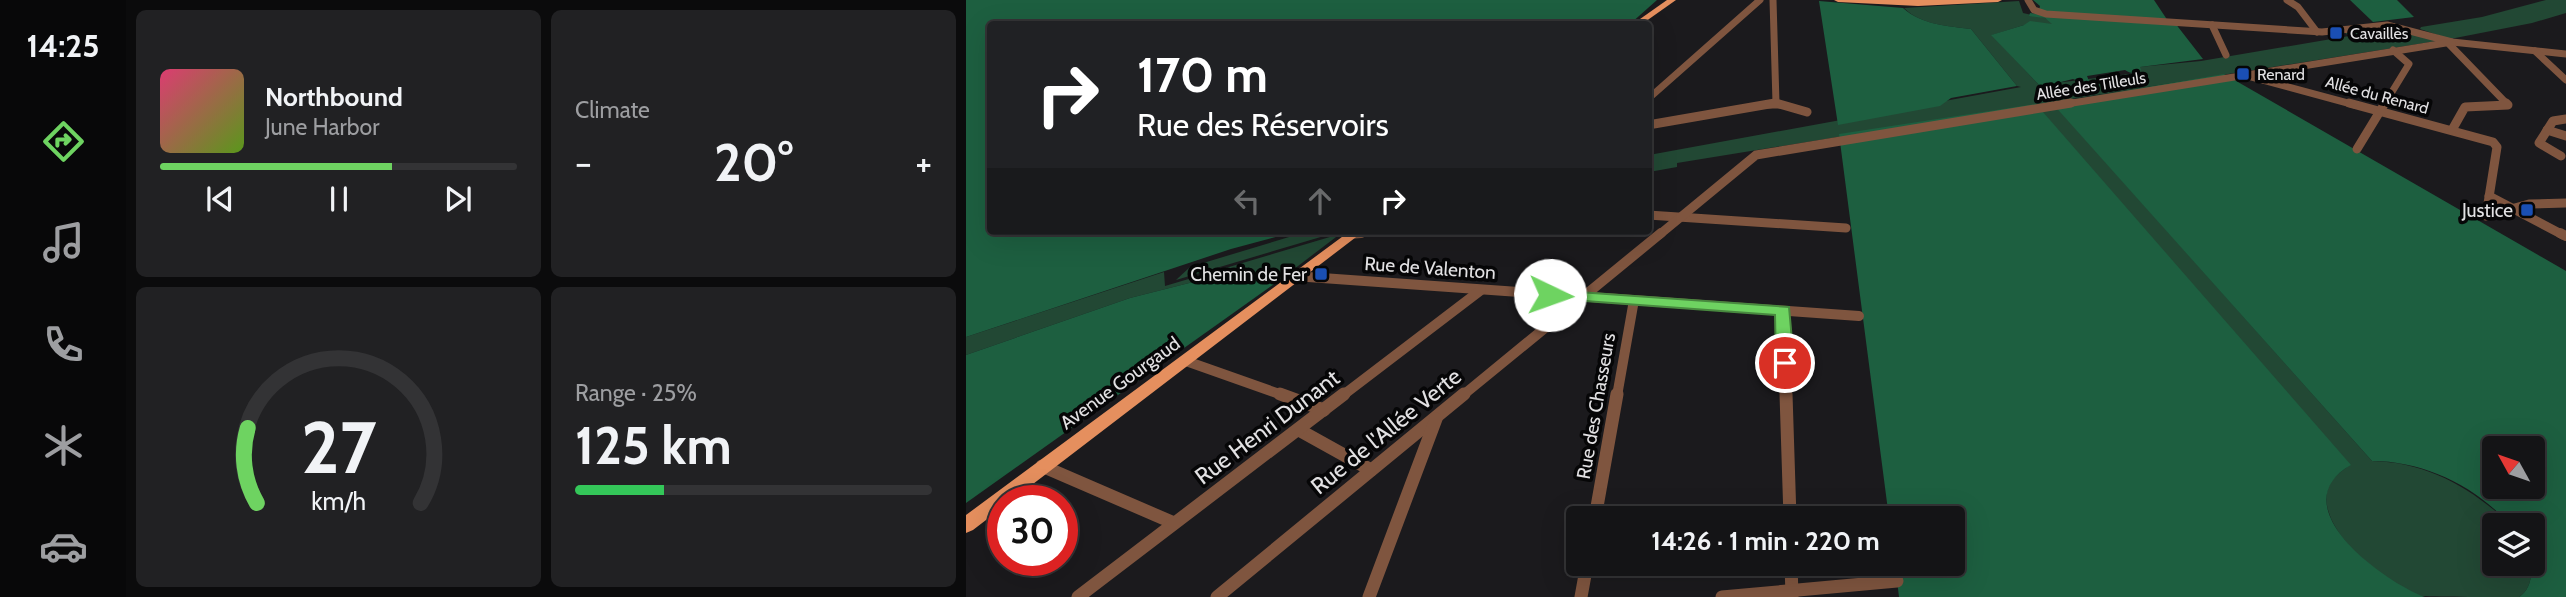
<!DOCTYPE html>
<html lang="en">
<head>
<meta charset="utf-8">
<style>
  body { margin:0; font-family:Cabin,sans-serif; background:#212123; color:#f1f3f6; height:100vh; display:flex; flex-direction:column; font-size:26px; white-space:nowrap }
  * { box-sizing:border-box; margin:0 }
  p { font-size:23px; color:#9d9ea1 }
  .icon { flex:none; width:38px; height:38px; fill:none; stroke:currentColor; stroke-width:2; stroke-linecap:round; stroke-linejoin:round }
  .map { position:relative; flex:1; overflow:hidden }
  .drawer { display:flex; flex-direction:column; gap:10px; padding:10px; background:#0b0b0c; width:840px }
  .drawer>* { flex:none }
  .guide { position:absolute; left:21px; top:21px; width:665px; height:214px; border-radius:7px; box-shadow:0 7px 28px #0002,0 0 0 2px #333335; background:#202124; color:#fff; overflow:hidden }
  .needle { width:46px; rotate:310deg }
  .fabs { position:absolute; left:1516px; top:436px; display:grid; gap:14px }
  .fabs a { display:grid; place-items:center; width:63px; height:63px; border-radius:7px; background:#141416; box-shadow:0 7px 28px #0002,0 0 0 2px #333335; font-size:35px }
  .speed { position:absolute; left:21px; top:485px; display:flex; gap:14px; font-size:35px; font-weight:700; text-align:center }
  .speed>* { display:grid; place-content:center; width:91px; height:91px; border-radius:50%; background:#141416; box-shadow:0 7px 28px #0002,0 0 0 2px #333335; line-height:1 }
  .speed .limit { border:10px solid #d22; background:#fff; color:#111 }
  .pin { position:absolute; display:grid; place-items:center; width:60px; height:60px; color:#fff; margin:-30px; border:4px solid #fff; border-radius:50%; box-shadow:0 2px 7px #0007 }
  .me { position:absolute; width:77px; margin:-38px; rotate:93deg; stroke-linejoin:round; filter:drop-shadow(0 0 5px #0008) }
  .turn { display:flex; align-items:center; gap:24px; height:147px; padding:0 35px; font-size:32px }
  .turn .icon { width:91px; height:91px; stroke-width:2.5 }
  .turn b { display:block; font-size:49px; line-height:60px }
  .lanes { display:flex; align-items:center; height:66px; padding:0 35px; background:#0003; justify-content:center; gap:35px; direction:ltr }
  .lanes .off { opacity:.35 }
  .big { font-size:52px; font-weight:700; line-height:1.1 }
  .drawer .widget { flex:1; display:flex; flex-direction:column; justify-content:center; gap:10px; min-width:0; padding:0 24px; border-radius:10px; background:#212123 }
  .drawer .dial { align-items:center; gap:0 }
  .dial svg { height:182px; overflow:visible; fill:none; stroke:#333335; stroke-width:7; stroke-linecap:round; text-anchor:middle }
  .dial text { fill:#f1f3f6; stroke:none }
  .song { display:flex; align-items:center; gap:21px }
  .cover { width:84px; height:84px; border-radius:10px; background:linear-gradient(135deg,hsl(340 70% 55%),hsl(90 70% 35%)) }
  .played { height:7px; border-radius:4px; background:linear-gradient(90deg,#6ed361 65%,#333335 65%) }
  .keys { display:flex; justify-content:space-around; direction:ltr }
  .heat { display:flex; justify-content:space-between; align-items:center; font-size:38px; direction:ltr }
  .charge { height:10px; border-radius:5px; background:linear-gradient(90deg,#34c759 25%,#333335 0) }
  .drawer .tiles { flex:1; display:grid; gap:10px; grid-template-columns:repeat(2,1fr) }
  .trip { position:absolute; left:600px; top:506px; width:399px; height:70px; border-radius:7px; background:#141416; box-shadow:0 7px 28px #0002,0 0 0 2px #333335; font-weight:700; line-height:70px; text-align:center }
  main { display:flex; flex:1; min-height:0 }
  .tab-bar { display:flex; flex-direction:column; width:126px; justify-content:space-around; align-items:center; background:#080809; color:#9d9ea1 }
  .tab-bar .icon { width:49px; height:49px }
  .tab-bar .selected { color:#6ed361 }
  .tab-bar b { font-size:32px; color:#f1f3f6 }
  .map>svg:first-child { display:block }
  .green { fill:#224834 }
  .forest { fill:#1d5f40; fill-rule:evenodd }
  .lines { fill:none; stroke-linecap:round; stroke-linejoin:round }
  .minor-far3 { stroke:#7f553f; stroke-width:7 }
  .minor-far2 { stroke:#7f553f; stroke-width:9 }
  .minor-far1 { stroke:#7f553f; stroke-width:10 }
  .minor { stroke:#7f553f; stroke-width:13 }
  .major { fill:#e58f5e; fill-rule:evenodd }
  .route { fill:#6ed361; stroke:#48893f; stroke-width:2 }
  .transit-dot { fill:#1a4fb4; stroke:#060607; stroke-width:2.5 }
  .labels { text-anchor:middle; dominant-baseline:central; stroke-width:7; stroke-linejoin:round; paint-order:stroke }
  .far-poi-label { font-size:16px; fill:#e2e1e3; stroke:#060607; text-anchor:start }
  .far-street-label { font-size:16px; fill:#e2e1e3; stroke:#060607 }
  .poi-label { font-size:19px; fill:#e2e1e3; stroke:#060607; text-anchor:end }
  .street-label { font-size:19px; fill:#e2e1e3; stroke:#060607 }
  .near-street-label { font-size:23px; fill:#e2e1e3; stroke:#060607 }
</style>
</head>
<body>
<main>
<nav class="tab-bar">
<b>14:25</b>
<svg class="icon selected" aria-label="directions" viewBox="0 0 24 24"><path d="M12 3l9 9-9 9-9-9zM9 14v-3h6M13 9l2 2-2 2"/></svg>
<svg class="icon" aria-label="music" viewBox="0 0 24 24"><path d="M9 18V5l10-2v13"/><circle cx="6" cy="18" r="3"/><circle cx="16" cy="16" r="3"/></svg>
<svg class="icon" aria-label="phone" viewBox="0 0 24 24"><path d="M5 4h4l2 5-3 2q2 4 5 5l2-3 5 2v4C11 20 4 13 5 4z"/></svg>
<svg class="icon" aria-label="climate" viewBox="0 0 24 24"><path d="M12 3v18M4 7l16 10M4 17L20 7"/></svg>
<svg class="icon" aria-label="car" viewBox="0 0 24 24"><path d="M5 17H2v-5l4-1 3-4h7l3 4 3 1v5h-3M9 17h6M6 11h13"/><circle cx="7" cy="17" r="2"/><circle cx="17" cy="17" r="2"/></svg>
</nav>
<section class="drawer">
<div class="tiles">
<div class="widget">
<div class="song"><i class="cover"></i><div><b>Northbound</b><p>June Harbor</p></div></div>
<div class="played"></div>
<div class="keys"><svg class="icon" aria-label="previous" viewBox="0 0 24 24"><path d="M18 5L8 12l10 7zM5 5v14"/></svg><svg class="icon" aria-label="pause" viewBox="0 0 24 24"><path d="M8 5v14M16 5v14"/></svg><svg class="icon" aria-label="next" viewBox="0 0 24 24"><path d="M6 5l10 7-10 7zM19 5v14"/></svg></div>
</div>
<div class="widget"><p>Climate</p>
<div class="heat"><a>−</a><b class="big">20°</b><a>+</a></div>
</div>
<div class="widget dial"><svg viewBox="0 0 100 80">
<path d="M14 69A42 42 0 1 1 86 69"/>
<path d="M14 69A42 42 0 0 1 10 36" stroke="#6ed361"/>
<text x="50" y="56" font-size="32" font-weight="700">27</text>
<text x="50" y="72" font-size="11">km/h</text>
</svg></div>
<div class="widget"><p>Range · 25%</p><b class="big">125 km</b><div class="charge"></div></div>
</div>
</section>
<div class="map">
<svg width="1600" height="597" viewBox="0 0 1600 597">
  <rect width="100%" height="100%" fill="#1b1a1d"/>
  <!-- green -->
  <g class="green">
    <polygon points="1580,0 1600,0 1600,13 1566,23 1484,39 1454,29 1455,27 1516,17"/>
    <path d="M1053 1 1057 13 1079 18 1089 24 1058 25 1026 35 1073 85 1171 73 1173 67 1235 61 1383 36 1378 32 1419 26 1471 41 1086 102 1406 461C1460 462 1504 487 1543 523L1544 525H1528V564H1564C1567 575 1564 590 1553 597 1530 597 1474 597 1455 596 1421 585 1349 530 1362 488 1366 477 1376 471 1384 465L1070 105 711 163V167L683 172V155L1055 87 1051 86 1005 29C982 26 955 25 938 8Z"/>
    <polygon points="343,231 375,231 210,280 224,267"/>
    <polygon points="374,234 311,282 255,275 164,298 0,355 0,337 198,272 199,286"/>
  </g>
  <!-- forest -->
  <g class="forest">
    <polygon points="0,0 691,0 664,24 24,24 24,231 332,231 265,249 0,337"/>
    <path d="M1067 0H1188L1202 21 1209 23 1237 59 1174 67 1175 70C1169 74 1165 74 1159 70L1121 76 1123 81 1118 83 1107 79 1075 87 1025 35 1058 25 1064 21 1086 24 1079 18 1063 16 1064 13 1072 14 1074 6Z"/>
    <polygon points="1384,0 1431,0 1448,17 1407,22"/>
    <path d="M853 1 937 8C956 25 982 26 1005 29L1051 86 985 98 974 106 872 125Z"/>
    <path d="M1258 74 1600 271V597H1553C1564 590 1567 575 1564 564H1566V525H1544C1510 486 1458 461 1406 461L1086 103ZM1528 448H1566V486H1528Z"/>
    <path d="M1070 104 1385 465C1313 506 1418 582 1459 597H933L929 564H987V518H923L873 134Z"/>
    <polygon points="255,275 311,282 0,503 0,355 164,298"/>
  </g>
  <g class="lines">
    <!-- minor-far3 -->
    <g class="minor-far3">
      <polyline points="807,0 810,103"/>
      <polyline points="1062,0 1068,10 1080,14 1356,32 1421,25 1486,42 1600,54"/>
      <polyline points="1321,0 1332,7 1351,32"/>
      <polyline points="1246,25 1260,55"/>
      <polyline points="1483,44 1542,105"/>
      <polyline points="1569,51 1600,80"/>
      <polyline points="1282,76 1389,105"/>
      <polyline points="682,99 794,0"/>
      <polyline points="799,105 816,105"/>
      <polyline points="1094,105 1486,42"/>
      <polyline points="1418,105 1443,64 1427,50"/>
    </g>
    <!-- minor-far2 -->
    <g class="minor-far2">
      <polyline points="810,103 841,112"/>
      <polyline points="1383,103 1527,142 1531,147 1520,216 1563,204 1600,203"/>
      <polyline points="682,125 809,103"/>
      <polyline points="1486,130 1499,107 1542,105 1540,103"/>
      <polyline points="1581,130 1600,136"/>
      <polyline points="1391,149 1419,103"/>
      <polyline points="1595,156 1573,143 1587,121 1600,119"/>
      <polyline points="1523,196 1597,235"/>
      <polyline points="682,215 880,228"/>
      <polyline points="383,234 413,231"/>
      <polyline points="693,235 790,155 1105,103"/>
    </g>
    <!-- minor-far1 -->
    <g class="minor-far1">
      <polyline points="1594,233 1600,236"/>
      <polyline points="383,234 395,233"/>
      <polyline points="328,276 893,316"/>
      <polyline points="817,311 820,396"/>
      <polyline points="220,361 319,396"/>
      <polyline points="376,396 515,290"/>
      <polyline points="496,396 695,233"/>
      <polyline points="651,396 668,300"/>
    </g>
    <!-- minor -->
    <g class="minor">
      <polyline points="314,394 358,410"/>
      <polyline points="820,394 824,518"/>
      <polyline points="333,430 405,470"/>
      <polyline points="76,466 208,523"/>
      <polyline points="629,518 651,394"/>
      <polyline points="825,564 826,596"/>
      <polyline points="112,597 378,394"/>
      <polyline points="251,597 498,394"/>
      <polyline points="403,597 470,419"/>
      <polyline points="615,597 621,564"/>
      <polyline points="756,597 931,581"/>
    </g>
    <!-- major -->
    <g class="major">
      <polygon points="701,0 710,0 676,24 667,24"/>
      <polygon points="868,0 1036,0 1032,2 952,6 872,2"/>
      <polygon points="384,231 398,231 46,500 37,500 37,507 7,530 0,533 0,515"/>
    </g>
  </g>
  <!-- route -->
  <polygon class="route" points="584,290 823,307 828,363 819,369 810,363 809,315 578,298 576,295"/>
  <!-- markers -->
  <g class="transit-dot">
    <rect x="1363" y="26" width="14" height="14" rx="3.5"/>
    <rect x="1270" y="67" width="14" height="14" rx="3.5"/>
    <rect x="1554" y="203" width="14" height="14" rx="3.5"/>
    <rect x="348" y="267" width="14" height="14" rx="3.5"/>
  </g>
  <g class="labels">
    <!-- far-poi labels -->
    <g class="far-poi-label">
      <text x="1384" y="33">Cavaillès</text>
      <text x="1291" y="74">Renard</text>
    </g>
    <!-- far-street labels -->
    <g class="far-street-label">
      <text transform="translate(1125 86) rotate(-9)">Allée des Tilleuls</text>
      <text transform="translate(1411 95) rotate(15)">Allée du Renard</text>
    </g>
    <!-- poi labels -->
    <g class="poi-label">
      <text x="1547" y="210">Justice</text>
      <text x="341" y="274">Chemin de Fer</text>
    </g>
    <!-- street labels -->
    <g class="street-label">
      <text transform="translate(464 268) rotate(4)">Rue de Valenton</text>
      <text transform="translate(154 383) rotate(-36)">Avenue Gourgaud</text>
      <text transform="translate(630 406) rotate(-80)">Rue des Chasseurs</text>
    </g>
    <!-- near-street labels -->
    <g class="near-street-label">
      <text transform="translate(301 427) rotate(-37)">Rue Henri Dunant</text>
      <text transform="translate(420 431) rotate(-39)">Rue de l'Allée Verte</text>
    </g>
  </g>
</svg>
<div class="fabs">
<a><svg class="needle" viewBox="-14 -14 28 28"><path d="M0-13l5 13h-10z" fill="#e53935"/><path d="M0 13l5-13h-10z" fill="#9d9ea1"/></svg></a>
<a><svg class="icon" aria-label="layers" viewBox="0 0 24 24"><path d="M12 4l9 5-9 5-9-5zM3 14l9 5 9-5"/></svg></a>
</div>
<div class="speed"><div class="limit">30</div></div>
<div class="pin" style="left:819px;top:363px;background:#d93025"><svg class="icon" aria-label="arrive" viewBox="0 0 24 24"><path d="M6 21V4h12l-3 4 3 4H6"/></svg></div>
<svg class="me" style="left:584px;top:295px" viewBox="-20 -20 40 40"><circle r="19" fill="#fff"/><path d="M0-13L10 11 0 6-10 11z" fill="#6ed361"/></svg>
<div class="trip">14:26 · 1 min · 220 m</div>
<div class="guide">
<div class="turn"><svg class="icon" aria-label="right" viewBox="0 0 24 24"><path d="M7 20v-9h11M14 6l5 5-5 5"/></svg><div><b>170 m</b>Rue des Réservoirs</div></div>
<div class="lanes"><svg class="icon off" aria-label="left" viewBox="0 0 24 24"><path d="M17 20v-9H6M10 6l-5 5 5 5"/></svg><svg class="icon off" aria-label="ahead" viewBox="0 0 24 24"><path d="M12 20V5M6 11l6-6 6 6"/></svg><svg class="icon" aria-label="right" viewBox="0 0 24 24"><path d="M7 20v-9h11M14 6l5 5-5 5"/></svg></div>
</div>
</div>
</main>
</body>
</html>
